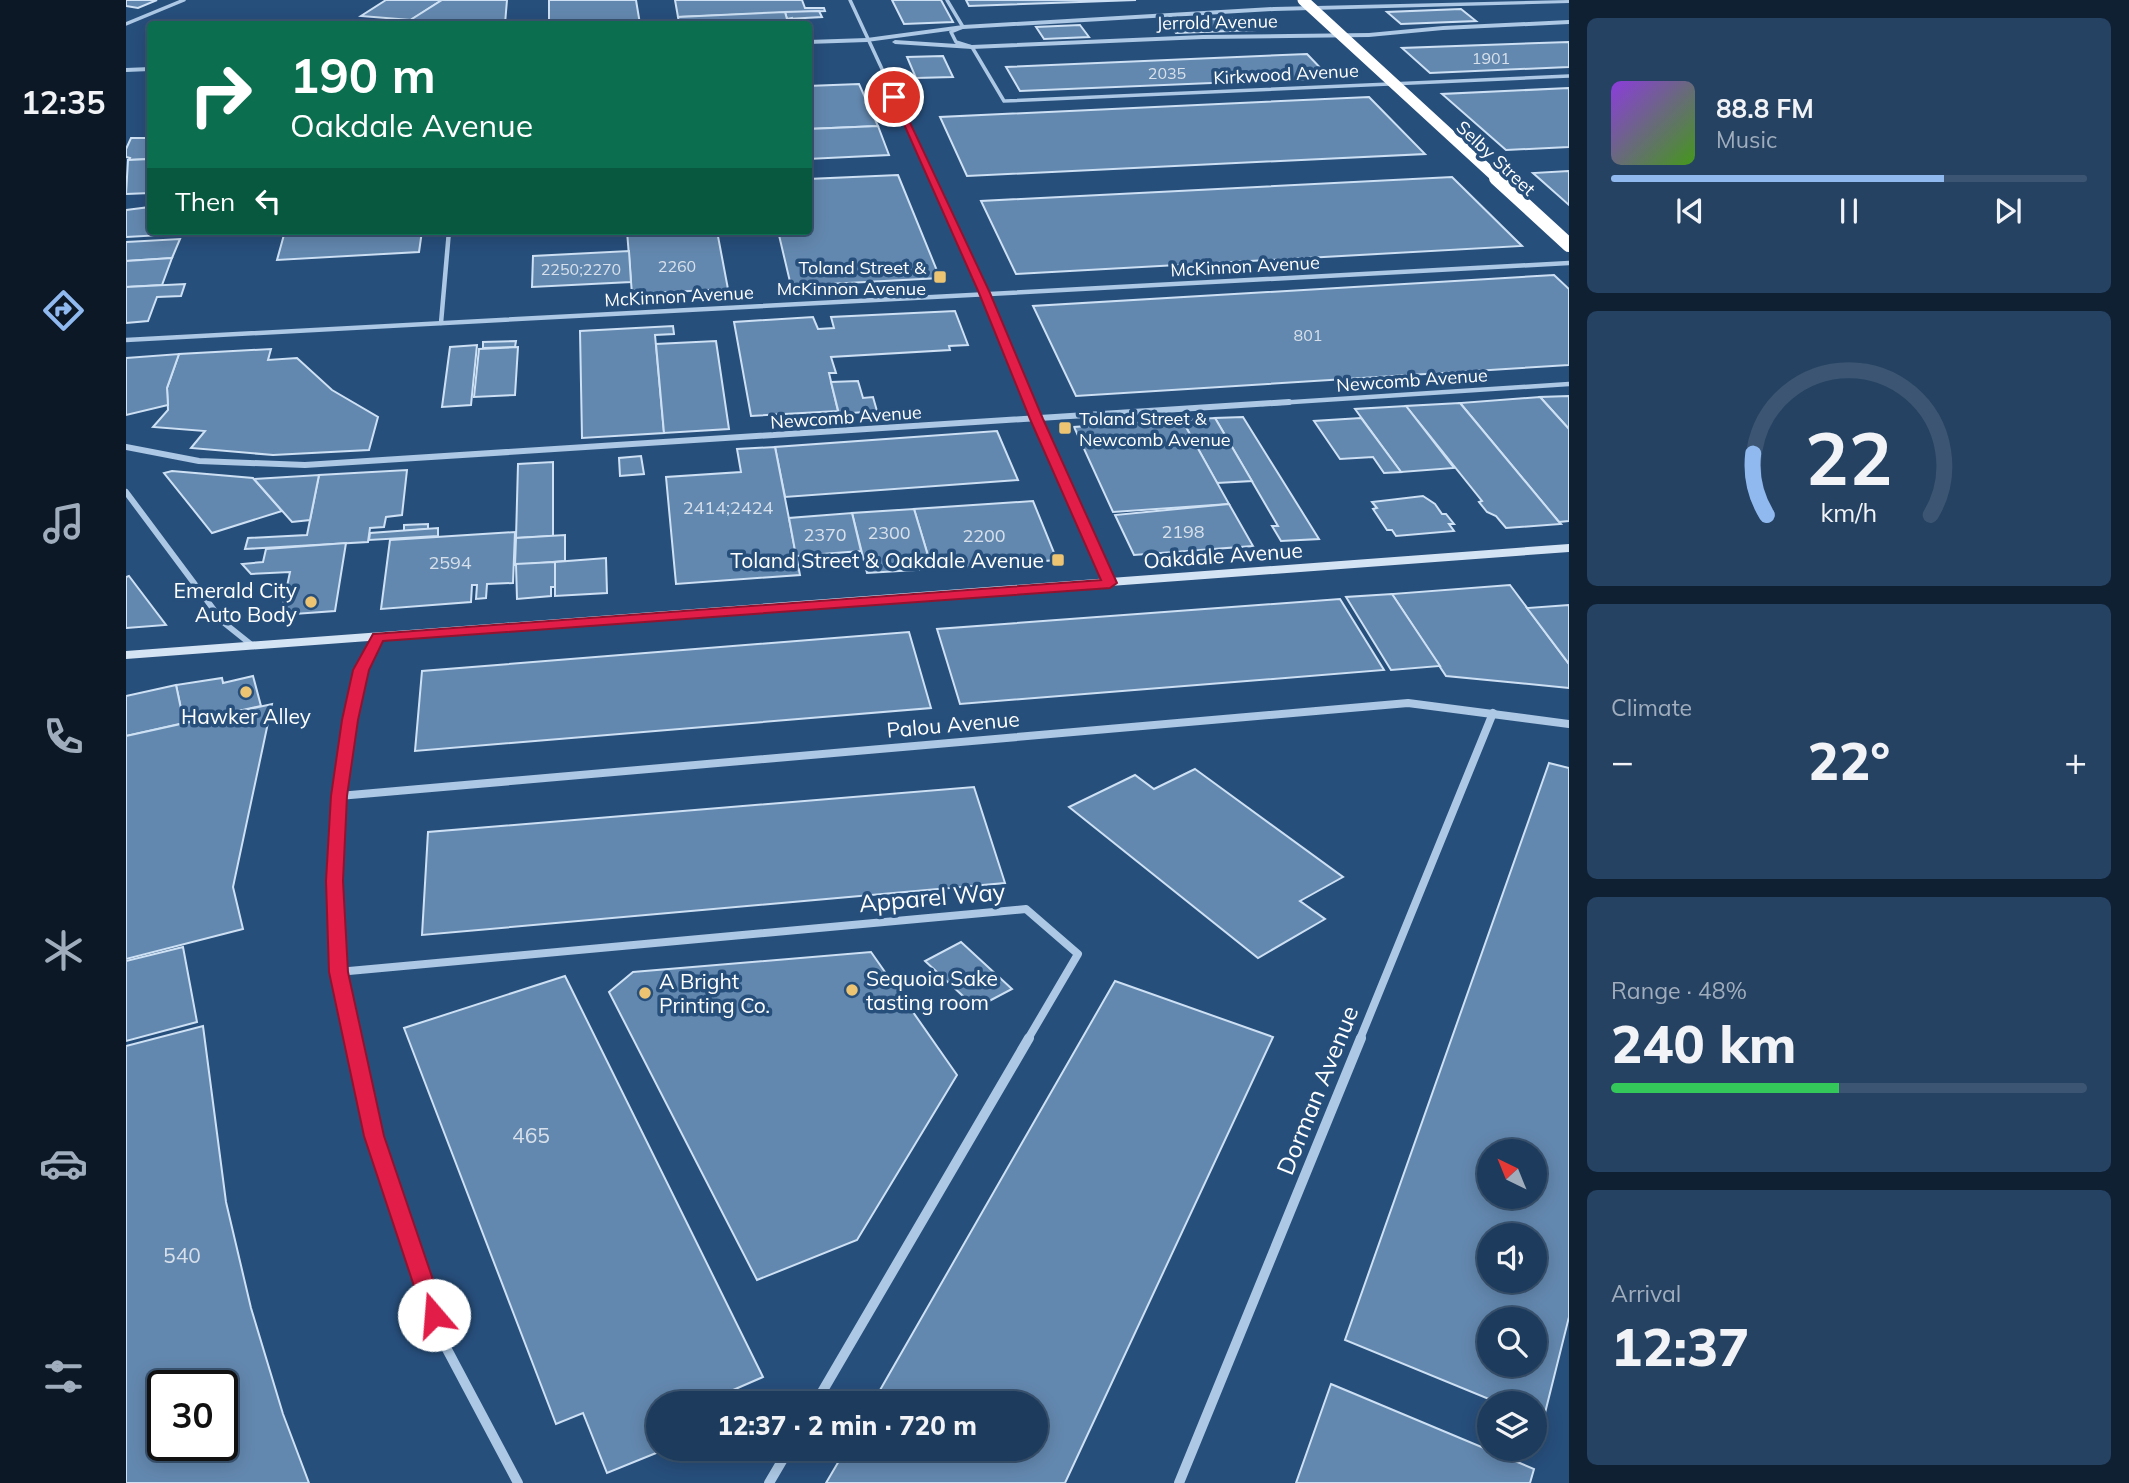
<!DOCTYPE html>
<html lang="en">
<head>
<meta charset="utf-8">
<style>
  body { margin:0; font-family:Mulish,sans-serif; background:#254263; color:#f1f3f6; height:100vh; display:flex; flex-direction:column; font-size:26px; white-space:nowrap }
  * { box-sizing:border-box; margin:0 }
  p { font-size:23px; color:#a0adbc }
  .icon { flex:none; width:38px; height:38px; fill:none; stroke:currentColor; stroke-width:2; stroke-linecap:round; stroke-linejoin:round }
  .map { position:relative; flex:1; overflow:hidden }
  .panel { display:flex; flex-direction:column; gap:18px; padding:18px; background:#102033; width:560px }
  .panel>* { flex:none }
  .hud { position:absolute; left:21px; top:21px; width:665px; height:214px; border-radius:7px; box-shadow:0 4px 18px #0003,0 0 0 2px #3b5572; background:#0b6e4f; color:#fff; overflow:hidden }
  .needle { width:46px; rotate:317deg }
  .controls { position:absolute; left:1351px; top:1139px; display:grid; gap:14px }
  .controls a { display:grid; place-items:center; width:70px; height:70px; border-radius:50%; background:#1d3b5d; box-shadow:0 4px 18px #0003,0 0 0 2px #3b5572; font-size:35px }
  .speed { position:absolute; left:21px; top:1370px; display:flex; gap:14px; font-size:35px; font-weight:700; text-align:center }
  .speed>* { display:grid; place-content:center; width:91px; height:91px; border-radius:50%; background:#1d3b5d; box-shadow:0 4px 18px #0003,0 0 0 2px #3b5572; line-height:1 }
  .speed .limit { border:4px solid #111; border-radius:10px; background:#fff; color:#111 }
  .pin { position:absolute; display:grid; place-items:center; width:60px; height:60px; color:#fff; margin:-30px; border:4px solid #fff; border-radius:50%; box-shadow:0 2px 7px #0007 }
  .me { position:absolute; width:77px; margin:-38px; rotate:342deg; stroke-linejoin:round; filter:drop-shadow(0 0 5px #0008) }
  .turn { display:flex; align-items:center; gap:24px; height:147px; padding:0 28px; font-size:32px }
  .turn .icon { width:91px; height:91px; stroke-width:2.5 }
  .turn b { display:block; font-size:49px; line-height:60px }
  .then { display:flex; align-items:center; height:66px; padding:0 28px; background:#0003; gap:14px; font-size:26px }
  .big { font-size:52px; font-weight:800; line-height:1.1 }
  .panel .tile { flex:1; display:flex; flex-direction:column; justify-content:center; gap:10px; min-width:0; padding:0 24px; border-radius:10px; background:#254263 }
  .panel .dial { align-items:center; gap:0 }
  .dial svg { height:182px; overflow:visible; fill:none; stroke:#3b5572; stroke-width:7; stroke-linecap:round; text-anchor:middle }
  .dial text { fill:#f1f3f6; stroke:none }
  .song { display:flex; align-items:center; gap:21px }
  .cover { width:84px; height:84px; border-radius:10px; background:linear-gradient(135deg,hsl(270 70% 55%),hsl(100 70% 35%)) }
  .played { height:7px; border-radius:4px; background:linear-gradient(90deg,#90b9f0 70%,#3b5572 70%) }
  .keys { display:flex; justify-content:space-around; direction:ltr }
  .heat { display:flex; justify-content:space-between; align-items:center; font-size:38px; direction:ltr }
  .charge { height:10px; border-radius:5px; background:linear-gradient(90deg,#34c759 48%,#3b5572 0) }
  .trip { position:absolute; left:520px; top:1391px; width:402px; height:70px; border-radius:35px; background:#1d3b5d; box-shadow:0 4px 18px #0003,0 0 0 2px #3b5572; font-weight:800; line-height:70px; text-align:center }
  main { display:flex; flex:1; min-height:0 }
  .tab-bar { display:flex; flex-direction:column; width:126px; justify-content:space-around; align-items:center; background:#0c1825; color:#a0adbc }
  .tab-bar .icon { width:49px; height:49px }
  .tab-bar .selected { color:#90b9f0 }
  .tab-bar b { font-size:32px; color:#f1f3f6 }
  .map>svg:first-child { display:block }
  .building { fill:#6388af; stroke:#cee1f4; stroke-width:2; fill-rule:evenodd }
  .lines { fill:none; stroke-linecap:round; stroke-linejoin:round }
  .minor-far4 { stroke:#acc8e4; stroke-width:3.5 }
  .minor-far3 { stroke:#acc8e4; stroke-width:4.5 }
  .minor-far2 { stroke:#acc8e4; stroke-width:6 }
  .minor-far1 { stroke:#acc8e4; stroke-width:8 }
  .minor { stroke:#acc8e4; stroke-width:10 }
  .tertiary { fill:#acc8e4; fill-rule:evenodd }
  .secondary { fill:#d5e4f4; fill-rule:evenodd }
  .motorway-bridge-far1 { stroke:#fff; stroke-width:11 }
  .motorway-bridge { stroke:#fff; stroke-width:14 }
  .route { fill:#e11d48; stroke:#92132f; stroke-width:2 }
  .poi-dot { fill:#ecc472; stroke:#274f7c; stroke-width:2.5 }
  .labels { text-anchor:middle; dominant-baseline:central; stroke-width:7; stroke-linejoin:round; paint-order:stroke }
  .far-number-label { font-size:16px; fill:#d8e1eb }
  .far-street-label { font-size:18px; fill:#fff; stroke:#274f7c }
  .far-poi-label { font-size:18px; fill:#fff; stroke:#274f7c; text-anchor:end }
  .number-label { font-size:18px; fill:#d8e1eb }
  .street-label { font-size:21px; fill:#fff; stroke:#274f7c }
  .poi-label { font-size:21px; fill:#fff; stroke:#274f7c; text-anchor:end }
  .near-number-label { font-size:21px; fill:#d8e1eb }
  .near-street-label { font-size:24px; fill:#fff; stroke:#274f7c }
</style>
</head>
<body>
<main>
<nav class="tab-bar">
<b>12:35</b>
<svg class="icon selected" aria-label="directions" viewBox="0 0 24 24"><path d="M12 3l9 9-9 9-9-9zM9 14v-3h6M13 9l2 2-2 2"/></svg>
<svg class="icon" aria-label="music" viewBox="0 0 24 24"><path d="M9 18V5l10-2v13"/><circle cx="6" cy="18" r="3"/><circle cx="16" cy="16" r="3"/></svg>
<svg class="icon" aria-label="phone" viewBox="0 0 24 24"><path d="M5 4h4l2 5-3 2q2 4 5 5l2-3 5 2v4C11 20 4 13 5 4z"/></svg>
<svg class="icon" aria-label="climate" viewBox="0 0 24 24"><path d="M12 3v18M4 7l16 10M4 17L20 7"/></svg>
<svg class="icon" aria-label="car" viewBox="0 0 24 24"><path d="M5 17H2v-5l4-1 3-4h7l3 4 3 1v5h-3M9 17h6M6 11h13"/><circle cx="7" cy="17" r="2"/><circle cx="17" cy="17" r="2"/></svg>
<svg class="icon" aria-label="filters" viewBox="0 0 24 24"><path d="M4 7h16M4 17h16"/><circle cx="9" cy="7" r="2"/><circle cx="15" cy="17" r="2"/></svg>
</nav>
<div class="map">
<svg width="1443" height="1483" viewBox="0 0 1443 1483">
  <rect width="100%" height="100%" fill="#274f7c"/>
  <!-- building -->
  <g class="building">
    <polygon points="0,0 31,0 12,8 0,6"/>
    <polygon points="260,0 316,0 285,20 235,16"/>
    <polygon points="316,0 381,0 379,24 278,24"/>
    <polygon points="423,0 510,0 514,24 423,24"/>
    <polygon points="549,0 676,0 679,8 698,8 699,11 552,17"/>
    <polygon points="766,0 815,0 827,22 778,24"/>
    <polygon points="840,0 1010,0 843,6"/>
    <polygon points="1335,9 1350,21 1275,24 1261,12"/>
    <polygon points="693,11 696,17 661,19 659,12"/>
    <polygon points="659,12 661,19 666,18 667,23 553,24 552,17"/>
    <polygon points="1118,18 1129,30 1050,33 1040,21"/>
    <polygon points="226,20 282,22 278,24 222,24"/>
    <polygon points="954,25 963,37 918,39 910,27"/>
    <polygon points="1443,42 1443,67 1304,73 1276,48"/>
    <polygon points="1181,54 1204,78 894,91 880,67"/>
    <polygon points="817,56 827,77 790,78 781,57"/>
    <polygon points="733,84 752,126 682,129 682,86"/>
    <polygon points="1443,88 1443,147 1380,150 1316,94"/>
    <polygon points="1243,97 1299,154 841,176 814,117"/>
    <polygon points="752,126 763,155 682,159 682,129"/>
    <polygon points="5,138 24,138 24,159 3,160 4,158 0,157 0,149"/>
    <polygon points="24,159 24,193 0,194 2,160"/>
    <polygon points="1443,171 1443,205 1407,173"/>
    <polygon points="772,175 814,278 665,286 652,231 682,231 682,179"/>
    <polygon points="1326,177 1396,246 890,274 855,201"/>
    <polygon points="24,207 24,231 51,231 55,234 0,237 0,210"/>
    <polygon points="159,231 296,231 293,252 151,260"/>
    <polygon points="501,231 591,231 602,289 506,294"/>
    <polygon points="54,239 46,258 0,261 0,242"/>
    <polygon points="503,251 505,282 406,287 407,256"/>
    <polygon points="46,258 36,285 0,287 0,261"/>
    <polygon points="1428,275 1443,289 1443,365 950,396 907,306"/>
    <polygon points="59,284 55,296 31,297 22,321 0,323 0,287"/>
    <polygon points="829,311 842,345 823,346 824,350 705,357 710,373 703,373 712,411 625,416 608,322 687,317 692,329 708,328 705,317"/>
    <polygon points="547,326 548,334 529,335 538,433 456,438 454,331"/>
    <polygon points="390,341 389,347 357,348 357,342"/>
    <polygon points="590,341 603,429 538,433 530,344"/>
    <polygon points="351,345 345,405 316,407 324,347"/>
    <polygon points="392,347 389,395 348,397 353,349"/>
    <polygon points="145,349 142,360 171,358 206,390 252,417 243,450 147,455 65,448 79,431 27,427 42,410 41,388 53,354"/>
    <polygon points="53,354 41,388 42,405 0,415 0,358"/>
    <polygon points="732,381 737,398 747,397 751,411 713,414 705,382"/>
    <polygon points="1443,396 1443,429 1414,397"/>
    <polygon points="1414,397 1443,429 1443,521 1433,522 1334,403"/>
    <polygon points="1334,403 1433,522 1435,524 1380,528 1370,516 1361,512 1353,502 1356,501 1280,406"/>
    <polygon points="1280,406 1328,468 1275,472 1229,409"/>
    <polygon points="1117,417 1193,539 1155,541 1146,526 1152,526 1089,418"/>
    <polygon points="1089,418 1126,481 1091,483 1056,420"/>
    <polygon points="1235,418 1275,472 1258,473 1247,457 1214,459 1188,421"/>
    <polygon points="1056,420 1103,504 987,512 948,427"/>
    <polygon points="871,431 892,480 659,497 649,447"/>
    <polygon points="649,447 674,575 550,584 540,477 615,472 611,449"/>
    <polygon points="515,456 518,474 494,476 493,458"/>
    <polygon points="427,462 427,536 390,538 392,464"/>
    <polygon points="281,470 276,515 260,517 258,527 244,528 242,542 119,549 122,538 181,535 193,475"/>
    <polygon points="46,471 127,478 156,511 86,533 38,473"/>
    <polygon points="193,475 184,520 166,522 128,479"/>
    <polygon points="1297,496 1309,504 1316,514 1320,514 1328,524 1323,524 1328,531 1270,536 1266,530 1261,530 1247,509 1251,508 1246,502"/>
    <polygon points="907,501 931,560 806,569 788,509"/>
    <polygon points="1103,504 1127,546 1008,555 989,515"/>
    <polygon points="788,509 806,569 741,573 726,513"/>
    <polygon points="726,513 735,551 670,556 663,518"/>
    <polygon points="302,524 302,529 278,531 278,525"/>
    <polygon points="312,528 312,536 243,540 244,533"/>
    <polygon points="389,532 387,583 361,584 360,598 350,599 351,585 346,585 345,602 255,609 264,540"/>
    <polygon points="439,535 439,561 389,565 390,538"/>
    <polygon points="220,543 209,611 155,615 164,572 125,574 116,564 137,562 140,549"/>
    <polygon points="480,558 481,593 429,596 429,562"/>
    <polygon points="429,562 429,587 425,587 425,596 391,599 390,564"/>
    <polygon points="3,576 40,625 0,628 0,577"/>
    <polygon points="1384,585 1443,664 1443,688 1320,676 1266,594"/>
    <polygon points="1266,594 1314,666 1265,670 1220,597"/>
    <polygon points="1214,599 1258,670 834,704 811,629"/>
    <polygon points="1443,605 1443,664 1401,608"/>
    <polygon points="783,632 805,708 289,751 296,671"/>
    <polygon points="127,676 135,706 58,723 50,685 96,678 97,683"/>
    <polygon points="50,685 58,723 0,736 0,696"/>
    <polygon points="146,704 107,887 117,929 0,959 0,736"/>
    <path d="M1423 763 1443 768V1317L1417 1421 1409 1417V1404H1375L1219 1340ZM1363 1152H1409V1197H1363ZM1363 1236H1409V1281H1363ZM1363 1320H1409V1365H1363Z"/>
    <polygon points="1069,769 1217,877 1174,901 1199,919 1132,958 943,807 1009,775 1028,789"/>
    <polygon points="848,787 879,883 296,935 302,832"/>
    <polygon points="835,942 886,989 850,1008 799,961"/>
    <polygon points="57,947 71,1022 0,1041 0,961"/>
    <polygon points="745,952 831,1075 731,1240 631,1280 483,992 507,972"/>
    <polygon points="439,976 637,1377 575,1404 532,1404 532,1449 540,1449 481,1473 457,1413 430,1424 278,1028"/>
    <polygon points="989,981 1147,1037 939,1483 700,1483 720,1449 910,1449 910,1404 746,1404"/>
    <path d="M77 1026 100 1202 125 1308 157 1414 183 1483H0V1046ZM37 1386H96V1446H37Z"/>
    <polygon points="1205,1384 1408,1469 1404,1483 1170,1483"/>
  </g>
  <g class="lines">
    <!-- minor-far4 -->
    <g class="minor-far4">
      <polyline points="724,0 807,179"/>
      <polyline points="821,0 837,27 825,32 830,42 846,47 878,101 1443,76"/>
      <polyline points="0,24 58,0"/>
    </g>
    <!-- minor-far3 -->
    <g class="minor-far3">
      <polyline points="806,178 859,293 905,404"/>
      <polyline points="315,323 323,231"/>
      <polyline points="0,340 1443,263"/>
      <polyline points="1136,404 1443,384"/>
    </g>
    <!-- minor-far2 -->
    <g class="minor-far2">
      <polyline points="904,402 984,583"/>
      <polyline points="0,447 73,461 179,465 1163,402"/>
      <polyline points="0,492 97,622 127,646"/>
      <polyline points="232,685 235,670 252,637"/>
    </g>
    <!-- minor-far1 -->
    <g class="minor-far1">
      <polyline points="213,796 1282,703 1443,724"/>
      <polyline points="212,972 900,909 952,954 902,1039"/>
      <path d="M227 1039C222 1017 215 994 212 971 201 876 212 777 232 684"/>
      <polyline points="1234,1039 1367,713"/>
    </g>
    <!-- minor -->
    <g class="minor">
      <polyline points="226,1038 248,1136 315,1338 392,1483"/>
      <polyline points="689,1404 903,1038"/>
      <polyline points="643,1483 663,1449"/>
      <polyline points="1053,1483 1235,1038"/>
    </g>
    <!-- tertiary -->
    <g class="tertiary">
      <polygon points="1443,0 1443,3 1148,11 837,29 741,42 682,44 682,40 741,38 837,25 1148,7"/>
      <polygon points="1443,20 1443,24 1317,30 1243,37 1077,39 846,49 769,44 766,42 769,40 846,45 1077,35 1243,33 1317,26"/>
      <polygon points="24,67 24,71 0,72 0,68"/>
    </g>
    <!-- secondary -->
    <polygon class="secondary" points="1443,544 1443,552 0,659 0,651"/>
    <!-- motorway-bridge-far1 -->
    <polyline class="motorway-bridge-far1" points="1177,0 1372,179"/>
    <!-- motorway-bridge -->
    <polyline class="motorway-bridge" points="1370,178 1443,245"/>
  </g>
  <!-- route -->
  <polygon class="route" points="765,95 772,97 864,293 917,419 991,583 984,588 257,641 243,670 232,720 221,796 217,881 222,972 258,1136 319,1315 316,1322 308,1325 300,1322 238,1136 203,972 200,881 205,796 216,720 227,670 247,634 975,580 904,419 853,293"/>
  <!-- markers -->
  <g class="poi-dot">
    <rect x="807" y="270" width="14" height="14" rx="3.5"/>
    <rect x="932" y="421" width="14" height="14" rx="3.5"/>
    <rect x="925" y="553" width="14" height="14" rx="3.5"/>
    <circle cx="185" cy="602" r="7"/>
    <circle cx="120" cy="692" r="7"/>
    <circle cx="726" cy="990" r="7"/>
    <circle cx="519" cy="993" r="7"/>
  </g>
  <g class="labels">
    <!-- far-number labels -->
    <g class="far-number-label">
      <text x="1365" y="58">1901</text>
      <text x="1041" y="73">2035</text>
      <text x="551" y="266">2260</text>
      <text x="455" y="269">2250;2270</text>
      <text x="1182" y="335">801</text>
    </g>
    <!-- far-street labels -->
    <g class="far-street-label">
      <text transform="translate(1091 22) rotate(-1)">Jerrold Avenue</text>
      <text transform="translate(1160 74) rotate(-3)">Kirkwood Avenue</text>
      <text transform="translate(1370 158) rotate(43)">Selby Street</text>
      <text transform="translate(1119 266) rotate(-3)">McKinnon Avenue</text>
      <text transform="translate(553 296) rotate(-3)">McKinnon Avenue</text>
      <text transform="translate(1286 380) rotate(-4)">Newcomb Avenue</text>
      <text transform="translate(720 417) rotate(-4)">Newcomb Avenue</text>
    </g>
    <!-- far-poi labels -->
    <g class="far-poi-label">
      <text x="800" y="267">Toland Street &amp;<tspan x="800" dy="21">McKinnon Avenue</tspan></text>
      <text x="953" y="418" text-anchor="start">Toland Street &amp;<tspan x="953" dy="21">Newcomb Avenue</tspan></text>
    </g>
    <!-- number labels -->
    <g class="number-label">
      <text x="602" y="507">2414;2424</text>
      <text x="1057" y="531">2198</text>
      <text x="763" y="532">2300</text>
      <text x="699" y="534">2370</text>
      <text x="858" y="535">2200</text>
      <text x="324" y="562">2594</text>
    </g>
    <!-- street labels -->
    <g class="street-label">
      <text transform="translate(1097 555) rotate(-4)">Oakdale Avenue</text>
      <text transform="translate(827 724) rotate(-5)">Palou Avenue</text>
    </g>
    <!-- poi labels -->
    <g class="poi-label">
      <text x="918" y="560">Toland Street &amp; Oakdale Avenue</text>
      <text x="171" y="590">Emerald City<tspan x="171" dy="24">Auto Body</tspan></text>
      <text x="120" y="716" text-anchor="middle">Hawker Alley</text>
      <text x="740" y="978" text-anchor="start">Sequoia Sake<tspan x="740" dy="24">tasting room</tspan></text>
      <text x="533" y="981" text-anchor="start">A Bright<tspan x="533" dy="24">Printing Co.</tspan></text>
    </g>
    <!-- near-number labels -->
    <g class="near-number-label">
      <text x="405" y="1135">465</text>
      <text x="56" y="1255">540</text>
    </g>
    <!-- near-street labels -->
    <g class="near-street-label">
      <text transform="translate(806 897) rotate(-5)">Apparel Way</text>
      <text transform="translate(1191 1090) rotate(-68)">Dorman Avenue</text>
    </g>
  </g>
</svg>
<div class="controls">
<a><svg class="needle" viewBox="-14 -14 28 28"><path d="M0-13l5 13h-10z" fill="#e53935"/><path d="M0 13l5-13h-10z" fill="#a0adbc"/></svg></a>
<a><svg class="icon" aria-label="sound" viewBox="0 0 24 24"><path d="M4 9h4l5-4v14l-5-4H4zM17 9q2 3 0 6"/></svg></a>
<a><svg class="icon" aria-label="search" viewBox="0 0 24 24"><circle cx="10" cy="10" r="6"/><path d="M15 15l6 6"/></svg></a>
<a><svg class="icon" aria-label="layers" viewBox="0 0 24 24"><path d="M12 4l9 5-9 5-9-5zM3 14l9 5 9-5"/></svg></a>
</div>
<div class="speed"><div class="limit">30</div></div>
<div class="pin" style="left:768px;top:97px;background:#d93025"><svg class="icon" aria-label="arrive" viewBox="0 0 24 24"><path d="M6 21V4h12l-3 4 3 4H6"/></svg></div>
<svg class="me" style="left:308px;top:1315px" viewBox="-20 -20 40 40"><circle r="19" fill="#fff"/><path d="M0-13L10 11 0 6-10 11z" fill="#e11d48"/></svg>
<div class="trip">12:37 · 2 min · 720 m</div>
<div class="hud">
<div class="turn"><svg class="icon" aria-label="right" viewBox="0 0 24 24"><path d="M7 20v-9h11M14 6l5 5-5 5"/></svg><div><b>190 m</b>Oakdale Avenue</div></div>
<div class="then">Then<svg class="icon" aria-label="left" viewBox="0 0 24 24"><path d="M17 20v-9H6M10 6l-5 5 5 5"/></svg></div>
</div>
</div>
<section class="panel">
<div class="tile">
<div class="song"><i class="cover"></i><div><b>88.8 FM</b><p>Music</p></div></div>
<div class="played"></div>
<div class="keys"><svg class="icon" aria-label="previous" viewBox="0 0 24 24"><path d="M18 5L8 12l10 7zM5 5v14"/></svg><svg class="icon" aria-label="pause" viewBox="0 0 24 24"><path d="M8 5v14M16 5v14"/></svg><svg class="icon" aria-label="next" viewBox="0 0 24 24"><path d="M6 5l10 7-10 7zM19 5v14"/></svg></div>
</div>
<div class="tile dial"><svg viewBox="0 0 100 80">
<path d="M14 69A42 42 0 1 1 86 69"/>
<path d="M14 69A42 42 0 0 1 8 42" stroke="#90b9f0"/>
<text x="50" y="56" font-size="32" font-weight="700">22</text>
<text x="50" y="72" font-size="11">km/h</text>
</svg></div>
<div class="tile"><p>Climate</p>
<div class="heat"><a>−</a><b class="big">22°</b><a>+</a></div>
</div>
<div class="tile"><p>Range · 48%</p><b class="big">240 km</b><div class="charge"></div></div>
<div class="tile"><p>Arrival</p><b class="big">12:37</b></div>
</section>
</main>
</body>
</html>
